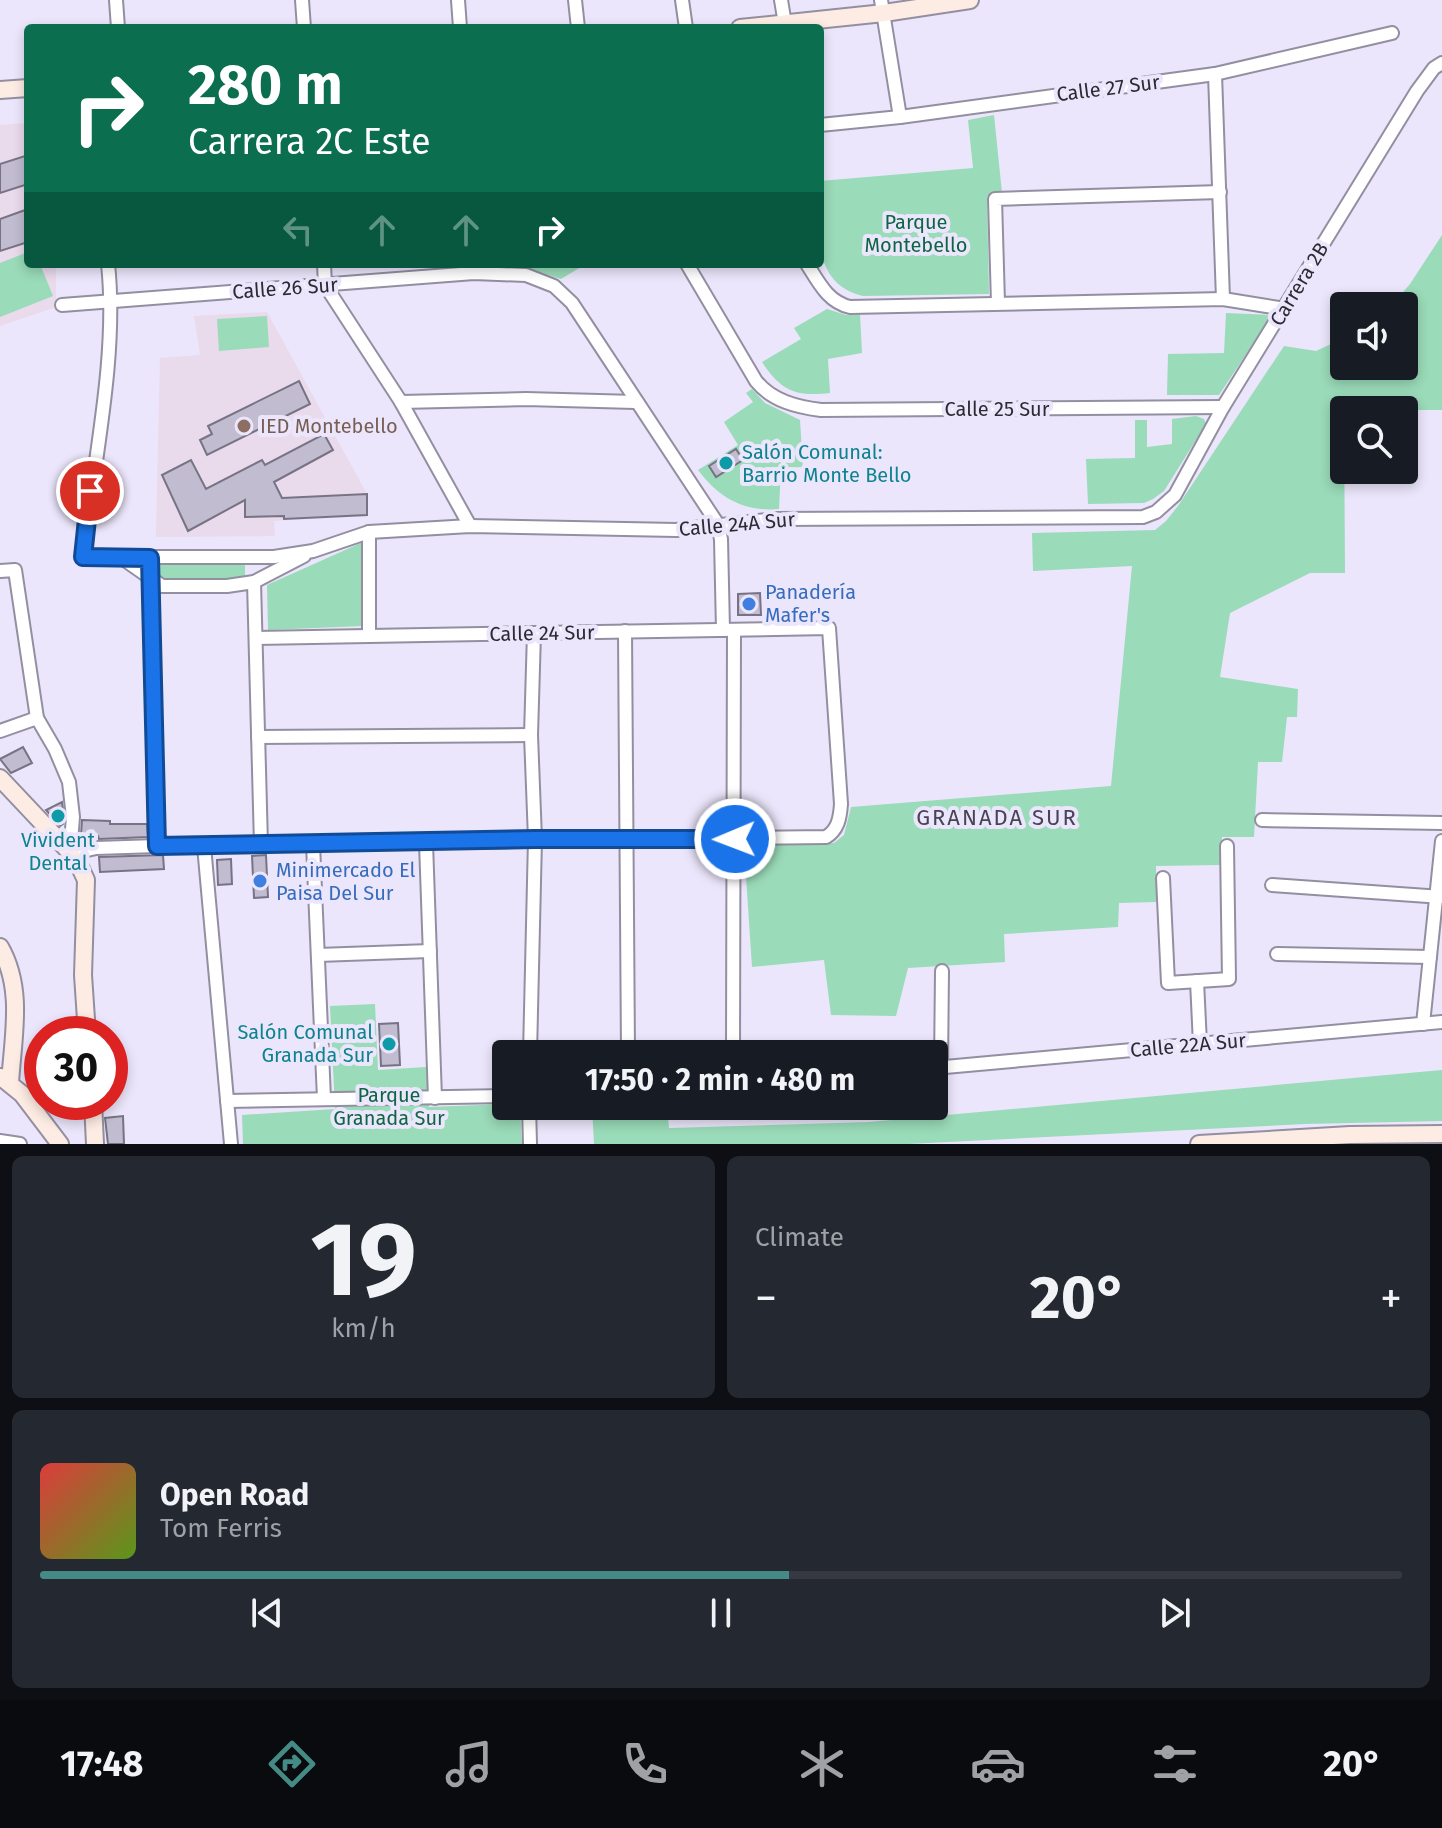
<!DOCTYPE html>
<html lang="en">
<head>
<meta charset="utf-8">
<style>
  body { margin:0; font-family:"Fira Sans",sans-serif; background:#242831; color:#f1f3f6; height:100vh; display:flex; flex-direction:column; font-size:30px; white-space:nowrap }
  * { box-sizing:border-box; margin:0 }
  p { font-size:26px; color:#9ea1a6 }
  .icon { flex:none; width:44px; height:44px; fill:none; stroke:currentColor; stroke-width:2; stroke-linecap:round; stroke-linejoin:round }
  .map { position:relative; height:1144px; overflow:hidden }
  .details { display:flex; flex-direction:column; gap:12px; padding:12px; background:#0d0f14; flex:1 }
  .details>* { flex:none }
  .hud { position:absolute; left:24px; top:24px; width:800px; height:244px; border-radius:8px; box-shadow:0 4px 12px #0003; background:#0b6e4f; color:#fff; overflow:hidden }
  .tools { position:absolute; left:1330px; top:292px; display:grid; gap:16px }
  .tools a { display:grid; place-items:center; width:88px; height:88px; border-radius:8px; background:#171b24; box-shadow:0 4px 12px #0003; font-size:40px }
  .speed { position:absolute; left:24px; top:1016px; display:flex; gap:16px; font-size:40px; font-weight:700; text-align:center }
  .speed>* { display:grid; place-content:center; width:104px; height:104px; border-radius:50%; background:#171b24; box-shadow:0 4px 12px #0003; line-height:1 }
  .speed .limit { border:12px solid #d22; background:#fff; color:#111 }
  .pin { position:absolute; display:grid; place-items:center; width:68px; height:68px; color:#fff; margin:-34px; border:4px solid #fff; border-radius:50%; box-shadow:0 2px 8px #0007 }
  .me { position:absolute; width:88px; margin:-44px; rotate:269deg; stroke-linejoin:round; filter:drop-shadow(0 0 6px #0008) }
  .turn { display:flex; align-items:center; gap:28px; height:168px; padding:0 32px; font-size:36px }
  .turn .icon { width:104px; height:104px; stroke-width:2.5 }
  .turn b { display:block; font-size:56px; line-height:68px }
  .lanes { display:flex; align-items:center; height:76px; padding:0 32px; background:#0003; justify-content:center; gap:40px; direction:ltr }
  .lanes .off { opacity:.35 }
  .big { font-size:60px; font-weight:700; line-height:1.1 }
  .details .widget { flex:1; display:flex; flex-direction:column; justify-content:center; gap:12px; min-width:0; padding:0 28px; border-radius:12px; background:#242831 }
  .details .dial { align-items:center; gap:0 }
  .dial b { font-size:104px; line-height:1 }
  .song { display:flex; align-items:center; gap:24px }
  .cover { width:96px; height:96px; border-radius:12px; background:linear-gradient(135deg,hsl(0 70% 55%),hsl(90 70% 35%)) }
  .played { height:8px; border-radius:4px; background:linear-gradient(90deg,#448b86 55%,#363941 55%) }
  .keys { display:flex; justify-content:space-around; direction:ltr }
  .heat { display:flex; justify-content:space-between; align-items:center; font-size:44px; direction:ltr }
  .details .tiles { flex:1; display:grid; gap:12px; grid-template-columns:1fr 1fr }
  .widget:last-child { grid-column:span 2 }
  .trip { position:absolute; left:492px; top:1040px; width:456px; height:80px; border-radius:8px; background:#171b24; box-shadow:0 4px 12px #0003; font-weight:700; line-height:80px; text-align:center }
  .tabs { display:flex; height:128px; justify-content:space-around; align-items:center; background:#090b0e; color:#9ea1a6 }
  .tabs .icon { width:56px; height:56px }
  .tabs .on { color:#448b86 }
  .tabs b { font-size:36px; color:#f1f3f6 }
  .map>svg:first-child { display:block }
  .education { fill:#e9daec }
  .green { fill:#9adbb9 }
  .building { fill:#c1bcd0; stroke:#777385; stroke-width:2 }
  .lines { fill:none; stroke-linecap:round; stroke-linejoin:round }
  .street-casing { stroke:#938fa1; stroke-width:16 }
  .secondary-casing { stroke:#938fa1; stroke-width:20 }
  .street { stroke:#fff; stroke-width:12 }
  .secondary { stroke:#fdece4; stroke-width:16 }
  .route-casing { stroke:#114b97; stroke-width:20 }
  .route { stroke:#1a73e8; stroke-width:14 }
  .education-dot { fill:#8d6e63; stroke:#ebe6fb; stroke-width:3 }
  .culture-dot { fill:#0f9aa8; stroke:#ebe6fb; stroke-width:3 }
  .shop-dot { fill:#3f7fe0; stroke:#ebe6fb; stroke-width:3 }
  .labels { text-anchor:middle; dominant-baseline:central; stroke-width:8; stroke-linejoin:round; paint-order:stroke }
  .street-label { font-size:20px; fill:#2c2a32; stroke:#ebe6fb }
  .park-label { font-size:20px; fill:#0e6543; stroke:#ebe6fb }
  .education-label { font-size:20px; fill:#785e54; stroke:#ebe6fb; text-anchor:start }
  .culture-label { font-size:20px; fill:#0d838f; stroke:#ebe6fb; text-anchor:start }
  .shop-label { font-size:20px; fill:#366cbe; stroke:#ebe6fb; text-anchor:start }
  .neighbourhood-label { font-size:22px; letter-spacing:2px; fill:#484455; stroke:#ebe6fb }
</style>
</head>
<body>
<div class="map">
<svg width="1442" height="1144" viewBox="0 0 1442 1144">
  <rect width="100%" height="100%" fill="#ebe6fb"/>
  <!-- education -->
  <g class="education">
    <polygon points="28,123 28,264 56,264 56,307 0,326 0,125"/>
    <polygon points="267,312 367,494 367,515 274,521 275,536 156,537 160,358 200,355 194,316"/>
  </g>
  <!-- green -->
  <g class="green">
    <path d="M994 115 1002 193 987 196 989 294 863 296C808 283 820 224 820 181L973 168 968 120Z"/>
    <polygon points="1442,235 1442,410 1344,410 1345,573 1310,573 1230,613 1220,677 1298,689 1297,717 1287,717 1282,762 1258,762 1254,837 1222,837 1220,865 1156,866 1156,902 1119,903 1118,927 1004,934 1005,962 908,968 896,1016 831,1015 824,960 752,967 744,846 834,843 844,835 851,807 1111,786 1132,566 1033,571 1032,533 1155,530 1166,521 1178,506 1284,346 1316,351 1344,338 1344,366 1404,366 1404,306 1391,306 1410,284"/>
    <polygon points="28,252 28,264 40,264 53,296 0,317 0,263"/>
    <polygon points="492,264 586,264 561,279 525,268"/>
    <path d="M827 309 846 315 860 314 862 353 828 359 830 393C796 397 781 391 762 362L801 339 794 328Z"/>
    <polygon points="1226,313 1272,315 1219,395 1167,395 1168,354 1224,353"/>
    <polygon points="267,316 269,347 219,351 217,319"/>
    <path d="M752 389 765 403 800 420 803 467 781 468 779 509C744 512 719 498 698 470L738 445 724 422 753 402 746 393Z"/>
    <polygon points="1196,416 1204,419 1206,424 1164,491 1153,499 1144,503 1088,504 1086,459 1135,458 1135,420 1147,420 1147,447 1172,444 1172,419"/>
    <polygon points="363,542 363,626 268,630 267,585"/>
    <polygon points="245,562 245,578 160,580 159,565"/>
    <polygon points="375,1004 378,1070 426,1067 429,1107 506,1104 506,1106 520,1106 522,1144 243,1144 242,1115 335,1109 330,1006"/>
    <polygon points="1442,1070 1442,1121 1305,1124 908,1144 594,1144 592,1106 667,1106 669,1128 869,1122"/>
  </g>
  <!-- building -->
  <g class="building">
    <polygon points="28,155 28,184 0,193 0,164"/>
    <polygon points="28,209 28,242 0,251 0,219"/>
    <polygon points="299,381 310,404 207,455 200,440 212,434 208,426"/>
    <polygon points="324,434 333,450 274,482 282,498 367,494 367,515 284,519 284,516 245,517 245,500 188,531 162,475 191,460 206,489 262,460 265,465"/>
    <polygon points="736,449 743,460 716,477 709,466"/>
    <polygon points="760,593 761,615 738,615 738,594"/>
    <polygon points="23,747 32,763 11,773 0,759"/>
    <polygon points="62,802 64,817 63,824 60,826 46,810"/>
    <polygon points="82,820 110,821 110,824 147,824 148,837 99,839 98,836 81,835"/>
    <polygon points="163,855 164,869 100,872 99,857"/>
    <polygon points="266,855 268,897 254,898 252,856"/>
    <polygon points="231,859 232,884 218,885 217,860"/>
    <polygon points="398,1023 400,1065 381,1066 379,1024"/>
    <polygon points="123,1116 124,1144 108,1144 105,1118"/>
  </g>
  <g class="lines">
    <!-- street casing -->
    <g class="street-casing">
      <g id="street">
        <polyline points="116,0 118,28"/>
        <polyline points="302,0 304,28"/>
        <polyline points="458,0 460,28"/>
        <polyline points="575,0 578,28"/>
        <polyline points="682,0 686,28"/>
        <polyline points="781,0 785,24"/>
        <polyline points="881,0 900,117"/>
        <polyline points="1215,74 1223,299"/>
        <polyline points="820,125 900,117 1215,74 1392,33"/>
        <path d="M108 264C118 357 93 464 83 557H274L313 551 369 532 470 526 676 530 775 519 1143 517 1156 512 1175 495 1223 407 1417 91 1434 68 1442 63"/>
        <polyline points="324,264 325,285 401,402 470,526"/>
        <path d="M687 264 756 381C772 401 797 407 821 410L1223 407"/>
        <path d="M807 264C819 283 828 302 850 307L1223 299 1285 309"/>
        <polyline points="998,303 995,199 1220,192"/>
        <polyline points="62,305 474,273 526,275 554,286 572,303 717,523 721,539 723,630"/>
        <polyline points="401,402 526,399 635,402"/>
        <polyline points="369,532 369,636"/>
        <polyline points="122,558 162,586 227,586 254,582 304,556"/>
        <polyline points="150,558 157,846"/>
        <path d="M0 571 15 570 37 718 55 749 69 782 73 817 70 854 96 848 157 846 826 837C838 830 840 818 841 804L829 628 256 638"/>
        <polyline points="254,582 261,845"/>
        <polyline points="625,631 628,1054"/>
        <polyline points="0,731 37,718"/>
        <polyline points="258,737 531,735"/>
        <polyline points="1262,820 1442,823"/>
        <polyline points="426,843 435,1098"/>
        <polyline points="313,844 324,1099"/>
        <polyline points="204,846 231,1144"/>
        <polyline points="1163,878 1168,983 1229,979 1227,846"/>
        <polyline points="1272,885 1442,897"/>
        <polyline points="1277,954 1430,957"/>
        <polyline points="318,955 430,951"/>
        <polyline points="1197,981 1200,1044"/>
        <polyline points="1423,1024 1442,841"/>
        <polyline points="530,1054 535,839 531,735 534,633"/>
        <polyline points="733,1054 734,630"/>
        <polyline points="941,1067 942,971"/>
        <polyline points="934,1068 1442,1022"/>
        <polyline points="227,1101 506,1096"/>
        <polyline points="529,1106 530,1144"/>
        <polyline points="0,1141 20,1144"/>
      </g>
    </g>
    <!-- secondary casing -->
    <g class="secondary-casing">
      <g id="secondary">
        <polyline points="740,28 884,13 970,0"/>
        <polyline points="0,90 28,88"/>
        <polyline points="0,778 66,848 79,865 86,880 83,975 87,1034"/>
        <path d="M0 947C24 989 13 1036 10 1083"/>
        <polyline points="1,1077 22,1094 60,1144"/>
        <polyline points="93,1102 95,1144"/>
        <polyline points="1199,1144 1350,1135 1442,1134"/>
      </g>
    </g>
    <!-- street -->
    <use href="#street" class="street"/>
    <!-- secondary -->
    <use href="#secondary" class="secondary"/>
  </g>
  <g class="lines">
    <!-- route casing -->
    <g class="route-casing">
      <polyline id="route" points="90,491 83,557 150,558 157,846 535,839 735,839"/>
    </g>
    <!-- route -->
    <use href="#route" class="route"/>
  </g>
  <!-- markers -->
  <circle class="education-dot" cx="244" cy="426" r="8"/>
  <g class="culture-dot">
    <circle cx="726" cy="463" r="8"/>
    <circle cx="58" cy="816" r="8"/>
    <circle cx="389" cy="1044" r="8"/>
  </g>
  <g class="shop-dot">
    <circle cx="749" cy="604" r="8"/>
    <circle cx="260" cy="881" r="8"/>
  </g>
  <g class="labels">
    <!-- street labels -->
    <g class="street-label">
      <text transform="translate(1108 88) rotate(-7)">Calle 27 Sur</text>
      <text transform="translate(1299 284) rotate(-59)">Carrera 2B</text>
      <text transform="translate(285 288) rotate(-4)">Calle 26 Sur</text>
      <text x="997" y="409">Calle 25 Sur</text>
      <text transform="translate(737 524) rotate(-5)">Calle 24A Sur</text>
      <text transform="translate(542 633) rotate(-1)">Calle 24 Sur</text>
      <text transform="translate(1188 1045) rotate(-5)">Calle 22A Sur</text>
    </g>
    <!-- park labels -->
    <g class="park-label">
      <text x="916" y="222">Parque<tspan x="916" dy="23">Montebello</tspan></text>
      <text x="389" y="1095">Parque<tspan x="389" dy="23">Granada Sur</tspan></text>
    </g>
    <!-- education labels -->
    <g class="education-label">
      <text x="260" y="426">IED Montebello</text>
    </g>
    <!-- culture labels -->
    <g class="culture-label">
      <text x="742" y="452">Salón Comunal:<tspan x="742" dy="23">Barrio Monte Bello</tspan></text>
      <text x="58" y="840" text-anchor="middle">Vivident<tspan x="58" dy="23">Dental</tspan></text>
      <text x="373" y="1032" text-anchor="end">Salón Comunal<tspan x="373" dy="23">Granada Sur</tspan></text>
    </g>
    <!-- shop labels -->
    <g class="shop-label">
      <text x="765" y="592">Panadería<tspan x="765" dy="23">Mafer's</tspan></text>
      <text x="276" y="870">Minimercado El<tspan x="276" dy="23">Paisa Del Sur</tspan></text>
    </g>
    <!-- neighbourhood labels -->
    <g class="neighbourhood-label">
      <text x="997" y="817">GRANADA SUR</text>
    </g>
  </g>
</svg>
<div class="tools">
<a><svg class="icon" aria-label="sound" viewBox="0 0 24 24"><path d="M4 9h4l5-4v14l-5-4H4zM17 9q2 3 0 6"/></svg></a>
<a><svg class="icon" aria-label="search" viewBox="0 0 24 24"><circle cx="10" cy="10" r="6"/><path d="M15 15l6 6"/></svg></a>
</div>
<div class="speed"><div class="limit">30</div></div>
<div class="pin" style="left:90px;top:491px;background:#d93025"><svg class="icon" aria-label="arrive" viewBox="0 0 24 24"><path d="M6 21V4h12l-3 4 3 4H6"/></svg></div>
<svg class="me" style="left:735px;top:839px" viewBox="-20 -20 40 40"><circle r="17" fill="#1a73e8" stroke="#fff" stroke-width="3"/><path d="M0-11L8 9 0 5-8 9z" fill="#fff"/></svg>
<div class="trip">17:50 · 2 min · 480 m</div>
<div class="hud">
<div class="turn"><svg class="icon" aria-label="right" viewBox="0 0 24 24"><path d="M7 20v-9h11M14 6l5 5-5 5"/></svg><div><b>280 m</b>Carrera 2C Este</div></div>
<div class="lanes"><svg class="icon off" aria-label="left" viewBox="0 0 24 24"><path d="M17 20v-9H6M10 6l-5 5 5 5"/></svg><svg class="icon off" aria-label="ahead" viewBox="0 0 24 24"><path d="M12 20V5M6 11l6-6 6 6"/></svg><svg class="icon off" aria-label="ahead" viewBox="0 0 24 24"><path d="M12 20V5M6 11l6-6 6 6"/></svg><svg class="icon" aria-label="right" viewBox="0 0 24 24"><path d="M7 20v-9h11M14 6l5 5-5 5"/></svg></div>
</div>
</div>
<section class="details">
<div class="tiles">
<div class="widget dial"><b>19</b><p>km/h</p></div>
<div class="widget"><p>Climate</p>
<div class="heat"><a>−</a><b class="big">20°</b><a>+</a></div>
</div>
<div class="widget">
<div class="song"><i class="cover"></i><div><b>Open Road</b><p>Tom Ferris</p></div></div>
<div class="played"></div>
<div class="keys"><svg class="icon" aria-label="previous" viewBox="0 0 24 24"><path d="M18 5L8 12l10 7zM5 5v14"/></svg><svg class="icon" aria-label="pause" viewBox="0 0 24 24"><path d="M8 5v14M16 5v14"/></svg><svg class="icon" aria-label="next" viewBox="0 0 24 24"><path d="M6 5l10 7-10 7zM19 5v14"/></svg></div>
</div>
</div>
</section>
<nav class="tabs">
<b>17:48</b>
<svg class="icon on" aria-label="directions" viewBox="0 0 24 24"><path d="M12 3l9 9-9 9-9-9zM9 14v-3h6M13 9l2 2-2 2"/></svg>
<svg class="icon" aria-label="music" viewBox="0 0 24 24"><path d="M9 18V5l10-2v13"/><circle cx="6" cy="18" r="3"/><circle cx="16" cy="16" r="3"/></svg>
<svg class="icon" aria-label="phone" viewBox="0 0 24 24"><path d="M5 4h4l2 5-3 2q2 4 5 5l2-3 5 2v4C11 20 4 13 5 4z"/></svg>
<svg class="icon" aria-label="climate" viewBox="0 0 24 24"><path d="M12 3v18M4 7l16 10M4 17L20 7"/></svg>
<svg class="icon" aria-label="car" viewBox="0 0 24 24"><path d="M5 17H2v-5l4-1 3-4h7l3 4 3 1v5h-3M9 17h6M6 11h13"/><circle cx="7" cy="17" r="2"/><circle cx="17" cy="17" r="2"/></svg>
<svg class="icon" aria-label="filters" viewBox="0 0 24 24"><path d="M4 7h16M4 17h16"/><circle cx="9" cy="7" r="2"/><circle cx="15" cy="17" r="2"/></svg>
<b>20°</b>
</nav>
</body>
</html>
